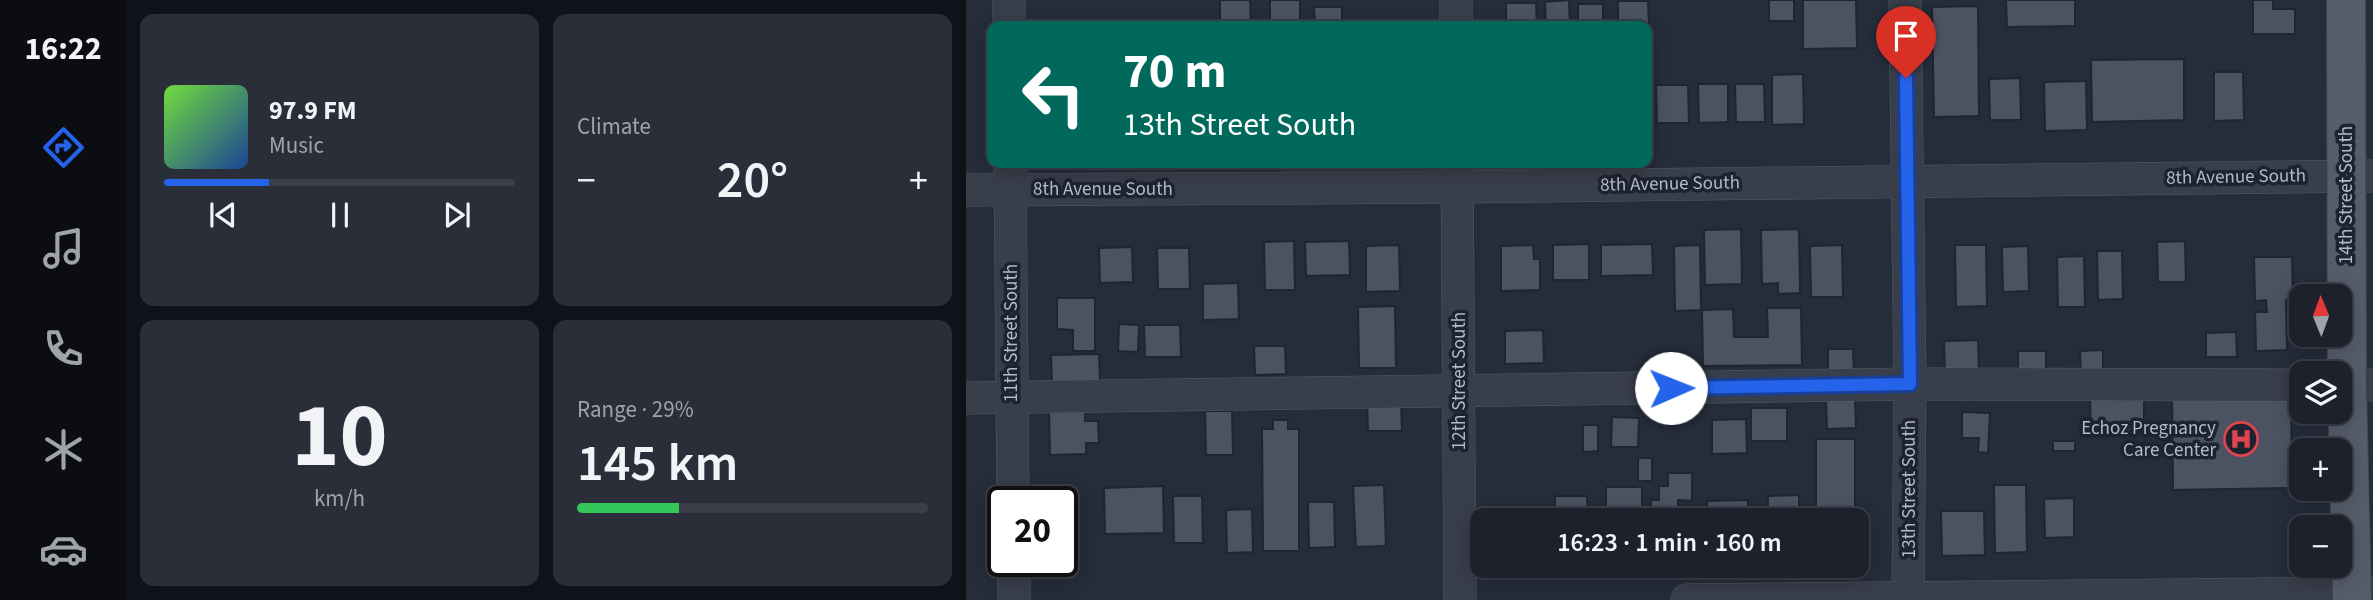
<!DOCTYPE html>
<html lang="en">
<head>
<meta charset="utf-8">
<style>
  body { margin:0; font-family:"Source Sans 3",sans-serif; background:#292e38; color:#f1f3f6; height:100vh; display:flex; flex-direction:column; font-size:26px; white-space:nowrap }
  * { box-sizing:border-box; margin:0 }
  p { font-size:23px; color:#a0a3a9 }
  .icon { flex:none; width:38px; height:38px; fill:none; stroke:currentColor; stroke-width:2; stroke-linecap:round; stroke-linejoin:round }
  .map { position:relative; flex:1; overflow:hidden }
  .sheet { display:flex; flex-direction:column; gap:14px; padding:14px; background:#0f1218; width:840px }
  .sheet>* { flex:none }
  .top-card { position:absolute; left:21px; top:21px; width:665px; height:147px; border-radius:14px; box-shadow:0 4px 18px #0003,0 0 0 2px #3a3e48; background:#00695c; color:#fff; overflow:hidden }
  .needle { width:46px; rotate:359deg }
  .controls { position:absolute; left:1323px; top:284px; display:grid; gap:14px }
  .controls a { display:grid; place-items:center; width:63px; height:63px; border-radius:14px; background:#1c212c; box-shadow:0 4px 18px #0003,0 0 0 2px #3a3e48; font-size:35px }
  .speed { position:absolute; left:21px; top:486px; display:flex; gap:14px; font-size:35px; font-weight:700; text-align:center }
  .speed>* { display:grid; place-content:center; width:91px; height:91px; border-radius:50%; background:#1c212c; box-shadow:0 4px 18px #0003,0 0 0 2px #3a3e48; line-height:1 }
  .speed .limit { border:4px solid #111; border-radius:10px; background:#fff; color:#111 }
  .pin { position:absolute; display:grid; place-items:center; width:60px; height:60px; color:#fff; margin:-72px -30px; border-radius:50% 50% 50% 0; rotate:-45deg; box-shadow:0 0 7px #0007 }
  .pin .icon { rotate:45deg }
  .me { position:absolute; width:77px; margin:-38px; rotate:89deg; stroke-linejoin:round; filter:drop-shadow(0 0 5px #0008) }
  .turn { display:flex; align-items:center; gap:24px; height:147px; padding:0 21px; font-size:32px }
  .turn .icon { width:91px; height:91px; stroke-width:2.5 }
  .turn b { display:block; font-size:49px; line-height:60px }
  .big { font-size:52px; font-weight:600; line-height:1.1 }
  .sheet .widget { flex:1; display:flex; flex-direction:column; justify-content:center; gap:10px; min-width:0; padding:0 24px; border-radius:14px; background:#292e38 }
  .sheet .dial { align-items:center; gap:0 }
  .dial b { font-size:91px; line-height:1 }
  .song { display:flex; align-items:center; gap:21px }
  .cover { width:84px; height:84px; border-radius:10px; background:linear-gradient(135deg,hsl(100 70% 55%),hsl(220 70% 35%)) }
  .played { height:7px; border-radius:4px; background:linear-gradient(90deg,#2563eb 30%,#3a3e48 30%) }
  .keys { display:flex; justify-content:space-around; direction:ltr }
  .heat { display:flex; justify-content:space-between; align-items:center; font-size:38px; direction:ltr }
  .charge { height:10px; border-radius:5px; background:linear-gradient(90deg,#34c759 29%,#3a3e48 0) }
  .sheet .tiles { flex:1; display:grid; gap:14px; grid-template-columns:repeat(2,1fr) }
  .trip { position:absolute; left:504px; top:508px; width:399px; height:70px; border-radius:14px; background:#1c212c; box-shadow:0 4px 18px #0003,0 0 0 2px #3a3e48; font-weight:600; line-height:70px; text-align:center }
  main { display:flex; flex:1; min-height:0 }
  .tab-bar { display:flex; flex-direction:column; width:126px; justify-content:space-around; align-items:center; background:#0b0d12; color:#a0a3a9 }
  .tab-bar .icon { width:49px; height:49px }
  .tab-bar .on { color:#2563eb }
  .tab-bar b { font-size:32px; color:#f1f3f6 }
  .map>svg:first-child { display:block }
  .building { fill:#4b5262; stroke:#1f2531; stroke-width:2 }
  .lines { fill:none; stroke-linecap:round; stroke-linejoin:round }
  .minor-casing { stroke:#565c68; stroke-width:33 }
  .major-casing { stroke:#414753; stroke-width:40 }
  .minor { stroke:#383e4a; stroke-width:32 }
  .major { stroke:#565d6a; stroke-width:38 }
  .route-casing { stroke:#184099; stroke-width:18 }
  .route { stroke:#2563eb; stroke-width:12 }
  .labels { text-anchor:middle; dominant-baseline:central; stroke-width:7; stroke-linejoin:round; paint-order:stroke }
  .street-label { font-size:19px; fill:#b3b9c6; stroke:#1d232f }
  .poi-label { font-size:19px; fill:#b3b9c6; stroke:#1d232f; text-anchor:end }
</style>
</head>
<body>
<main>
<nav class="tab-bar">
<b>16:22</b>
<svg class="icon on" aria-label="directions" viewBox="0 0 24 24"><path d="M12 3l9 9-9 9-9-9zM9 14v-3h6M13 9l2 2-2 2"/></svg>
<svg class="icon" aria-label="music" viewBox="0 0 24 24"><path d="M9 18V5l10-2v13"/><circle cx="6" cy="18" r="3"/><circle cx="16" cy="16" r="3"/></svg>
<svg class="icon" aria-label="phone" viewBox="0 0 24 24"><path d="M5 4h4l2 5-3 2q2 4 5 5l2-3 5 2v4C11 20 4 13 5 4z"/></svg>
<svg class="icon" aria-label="climate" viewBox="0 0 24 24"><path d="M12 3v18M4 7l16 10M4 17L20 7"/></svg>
<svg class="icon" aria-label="car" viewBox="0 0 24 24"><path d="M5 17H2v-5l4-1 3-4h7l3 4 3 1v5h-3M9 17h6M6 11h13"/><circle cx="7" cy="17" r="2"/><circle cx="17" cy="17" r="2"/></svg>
</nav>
<section class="sheet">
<div class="tiles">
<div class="widget">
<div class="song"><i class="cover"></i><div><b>97.9 FM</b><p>Music</p></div></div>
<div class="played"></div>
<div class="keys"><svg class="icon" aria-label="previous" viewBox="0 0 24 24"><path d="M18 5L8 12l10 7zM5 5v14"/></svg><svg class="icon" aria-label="pause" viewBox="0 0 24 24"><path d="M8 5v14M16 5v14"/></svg><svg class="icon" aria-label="next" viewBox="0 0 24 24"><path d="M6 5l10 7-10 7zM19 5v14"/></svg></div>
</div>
<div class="widget"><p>Climate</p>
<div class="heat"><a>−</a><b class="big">20°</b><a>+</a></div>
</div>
<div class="widget dial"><b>10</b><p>km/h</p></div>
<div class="widget"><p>Range · 29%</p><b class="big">145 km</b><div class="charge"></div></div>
</div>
</section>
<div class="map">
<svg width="1407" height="600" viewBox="0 0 1407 600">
  <rect width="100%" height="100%" fill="#252c3a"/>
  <!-- building -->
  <g class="building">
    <polygon points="254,0 284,0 285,26 254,26"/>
    <polygon points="304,0 334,0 334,23 304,24"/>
    <polygon points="603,0 604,26 580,26 579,2"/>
    <rect x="803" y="0" width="25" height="21"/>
    <polygon points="837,0 890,0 891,48 837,49"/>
    <polygon points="1040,0 1109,0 1109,26 1041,27"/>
    <polygon points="1287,0 1307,0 1307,9 1329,9 1329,34 1287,34"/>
    <polygon points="652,1 682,1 683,24 652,24"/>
    <polygon points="540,3 570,3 571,26 540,26"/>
    <rect x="612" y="4" width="25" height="22"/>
    <polygon points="1012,6 1013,116 968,117 966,7"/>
    <polygon points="348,7 376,7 376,26 349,26"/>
    <polygon points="1218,59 1218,120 1126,122 1125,60"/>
    <polygon points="1248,72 1277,72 1278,120 1248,121"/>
    <polygon points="837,74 838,124 806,125 806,75"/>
    <polygon points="1054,78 1055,120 1024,120 1023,79"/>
    <polygon points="1120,81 1121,130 1079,131 1078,82"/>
    <polygon points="732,84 762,84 762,122 733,123"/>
    <polygon points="769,84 798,84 799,122 770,122"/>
    <polygon points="690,85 722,85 723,123 691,123"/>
    <polygon points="775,229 776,284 739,285 738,230"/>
    <polygon points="833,229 834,293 812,294 812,283 796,284 795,230"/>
    <polygon points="328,241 329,290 299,290 298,242"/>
    <polygon points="383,241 384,275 340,276 339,242"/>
    <polygon points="1219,241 1220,282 1192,282 1191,242"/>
    <polygon points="623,244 623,280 587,280 587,245"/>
    <polygon points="686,244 687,275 635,276 635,245"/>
    <polygon points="433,245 434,291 400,292 400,246"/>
    <polygon points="567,245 568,259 574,259 574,290 535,291 535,246"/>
    <polygon points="734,245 735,310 709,311 708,246"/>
    <polygon points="876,245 877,297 845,297 844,246"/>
    <polygon points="989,245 1020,245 1021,306 990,307"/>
    <polygon points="1062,246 1063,291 1037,292 1036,247"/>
    <polygon points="166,247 167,282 134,283 133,248"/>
    <polygon points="191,248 223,248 224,289 192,289"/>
    <polygon points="1131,251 1156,251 1157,299 1132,300"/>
    <polygon points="1118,256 1119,307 1092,307 1091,257"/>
    <polygon points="1288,257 1326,257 1327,300 1320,300 1321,350 1290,351 1289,312 1301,312 1300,300 1289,301"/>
    <polygon points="272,283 273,319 237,320 237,284"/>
    <polygon points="91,298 129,298 129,351 107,351 107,330 91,329"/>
    <polygon points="429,306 430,368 393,368 392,307"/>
    <polygon points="801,308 835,308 836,365 737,366 736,310 767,309 768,337 802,337"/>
    <polygon points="153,324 173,325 172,352 152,351"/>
    <polygon points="178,325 214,325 215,357 179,357"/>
    <polygon points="577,330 578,363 539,364 539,331"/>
    <polygon points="1270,332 1271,357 1240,357 1240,333"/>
    <polygon points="1012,340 1013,373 979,374 978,341"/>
    <polygon points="288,346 319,346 320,374 289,375"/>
    <polygon points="862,349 887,349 888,375 862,376"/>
    <polygon points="1137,350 1137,371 1115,371 1114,351"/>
    <rect x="1052" y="351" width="28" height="27"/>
    <polygon points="133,354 134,383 86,384 85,355"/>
    <polygon points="1325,394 1326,488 1207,490 1206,396"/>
    <polygon points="1178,396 1178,431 1125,432 1124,397"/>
    <polygon points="860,400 889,400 890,428 861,429"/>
    <polygon points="401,402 435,402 436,431 402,431"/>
    <polygon points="119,407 119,421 132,421 133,443 120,443 120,454 84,455 83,408"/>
    <rect x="785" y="408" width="36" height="33"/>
    <polygon points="239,411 266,411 267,455 240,455"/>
    <polygon points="996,412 1024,413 1022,453 1012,452 1013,438 996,438"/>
    <polygon points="646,417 673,418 672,447 645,447"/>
    <polygon points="780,419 781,453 746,454 746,420"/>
    <polygon points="307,420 322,420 322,429 333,429 333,551 297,551 296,429 307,429"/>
    <polygon points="617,425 632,425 632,451 617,452"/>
    <rect x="850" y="439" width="39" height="81"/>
    <rect x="1087" y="441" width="22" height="10"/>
    <rect x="672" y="458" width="14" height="23"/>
    <polygon points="702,473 726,473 726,501 712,500 712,520 685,520 685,500 693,500 693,486 702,486"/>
    <polygon points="418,485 420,546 390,547 387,486"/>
    <polygon points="1028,485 1060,485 1061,552 1029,553"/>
    <polygon points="197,486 198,533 139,534 138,488"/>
    <rect x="640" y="487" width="36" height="33"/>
    <polygon points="833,495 833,520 796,520 796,516 802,516 802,496"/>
    <polygon points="207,496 236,496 237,543 208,543"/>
    <polygon points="589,496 621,496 622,520 589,520"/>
    <polygon points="1108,498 1108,537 1079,538 1078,499"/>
    <polygon points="782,500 782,520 742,520 741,501"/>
    <polygon points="342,502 368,502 369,547 343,548"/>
    <polygon points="286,509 287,552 261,553 260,510"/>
    <polygon points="975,511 1018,511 1019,555 976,556"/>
    <rect x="531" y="512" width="46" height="8"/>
  </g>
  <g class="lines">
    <!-- minor casing -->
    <g class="minor-casing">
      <g id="minor">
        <polyline points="43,0 43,26"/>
        <polyline points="490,0 490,26"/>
        <polyline points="939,0 944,384 942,600"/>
        <polyline points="44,163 47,502"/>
        <polyline points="491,163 494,600"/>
        <polyline points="0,190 491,187 1407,176"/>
        <polyline points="1374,385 1407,385"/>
        <polyline points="0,398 944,384 1335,385"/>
        <polyline points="48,562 48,600"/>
        <polyline points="721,600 1407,593"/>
      </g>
    </g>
    <!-- major casing -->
    <g class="major-casing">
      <polyline id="major" points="1380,0 1381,385 1386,600"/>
    </g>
    <!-- minor -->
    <use href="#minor" class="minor"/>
    <!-- major -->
    <use href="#major" class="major"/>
  </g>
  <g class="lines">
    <!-- route casing -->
    <g class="route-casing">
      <polyline id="route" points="705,388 944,384 940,78"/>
    </g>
    <!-- route -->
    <use href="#route" class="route"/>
  </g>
  <!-- icons -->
  <defs>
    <g id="hospital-ring" transform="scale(1.75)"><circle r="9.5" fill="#1d232f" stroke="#e0444e" stroke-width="1.5"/><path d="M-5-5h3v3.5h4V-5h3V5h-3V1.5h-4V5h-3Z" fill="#e0444e"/></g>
  </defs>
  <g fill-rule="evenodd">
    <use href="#hospital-ring" x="1275" y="439"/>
  </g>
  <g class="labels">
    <!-- street labels -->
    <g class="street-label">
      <text transform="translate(1270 177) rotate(-1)">8th Avenue South</text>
      <text transform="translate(704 184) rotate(-1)">8th Avenue South</text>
      <text x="137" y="189">8th Avenue South</text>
      <text transform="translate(1380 195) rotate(-90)">14th Street South</text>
      <text transform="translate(45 333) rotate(-90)">11th Street South</text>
      <text transform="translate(493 381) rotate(-90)">12th Street South</text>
      <text transform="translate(943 489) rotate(-90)">13th Street South</text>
    </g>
    <!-- poi labels -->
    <g class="poi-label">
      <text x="1250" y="428">Echoz Pregnancy<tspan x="1250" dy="22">Care Center</tspan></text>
    </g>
  </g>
</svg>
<div class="controls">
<a><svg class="needle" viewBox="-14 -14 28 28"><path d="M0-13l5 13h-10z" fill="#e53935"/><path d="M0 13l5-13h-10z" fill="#a0a3a9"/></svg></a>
<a><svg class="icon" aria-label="layers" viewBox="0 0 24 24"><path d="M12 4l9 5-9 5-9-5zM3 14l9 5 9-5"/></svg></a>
<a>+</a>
<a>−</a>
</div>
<div class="speed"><div class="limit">20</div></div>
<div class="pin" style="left:940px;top:78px;background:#d93025"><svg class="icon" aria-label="arrive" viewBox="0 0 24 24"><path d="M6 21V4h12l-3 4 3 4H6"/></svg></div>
<svg class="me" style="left:705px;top:388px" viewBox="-20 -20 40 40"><circle r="19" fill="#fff"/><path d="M0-13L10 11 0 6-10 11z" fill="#2563eb"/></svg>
<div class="trip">16:23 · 1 min · 160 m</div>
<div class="top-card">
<div class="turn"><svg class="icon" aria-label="left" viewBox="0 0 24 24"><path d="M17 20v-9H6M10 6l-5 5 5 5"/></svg><div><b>70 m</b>13th Street South</div></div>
</div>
</div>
</main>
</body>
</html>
